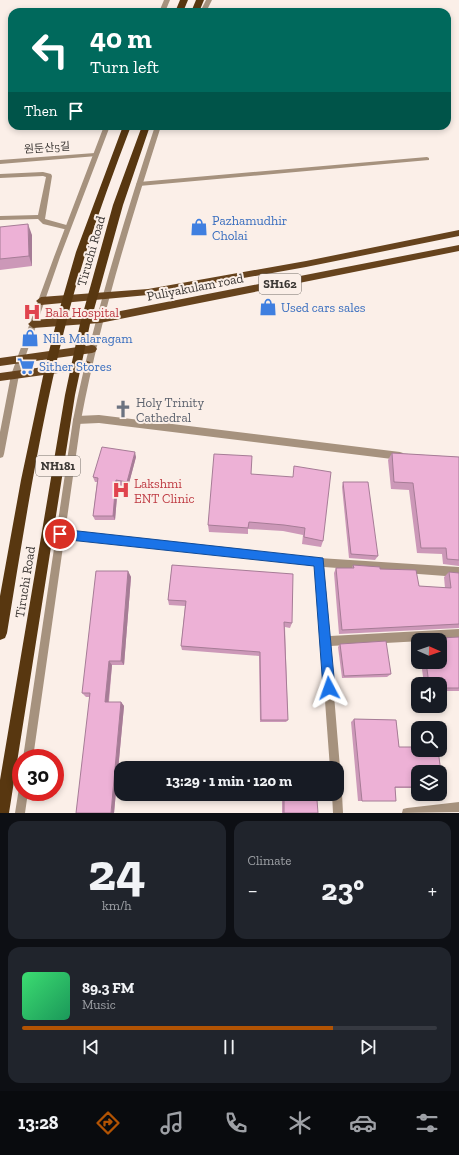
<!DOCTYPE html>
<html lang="en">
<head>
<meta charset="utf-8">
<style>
  body { margin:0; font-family:"Zilla Slab","Noto Sans KR",serif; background:#20242c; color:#f1f3f6; height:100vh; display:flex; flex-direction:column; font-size:15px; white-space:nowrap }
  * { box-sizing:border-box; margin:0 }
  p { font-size:13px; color:#9ea1a6 }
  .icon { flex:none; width:22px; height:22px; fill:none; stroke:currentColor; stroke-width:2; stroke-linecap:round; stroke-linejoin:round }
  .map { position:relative; height:813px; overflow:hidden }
  .panel { display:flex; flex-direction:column; gap:8px; padding:8px; background:#0d0f14; flex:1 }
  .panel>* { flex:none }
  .hud { position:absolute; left:8px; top:8px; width:443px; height:122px; border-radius:12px; box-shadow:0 2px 6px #0003; background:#00695c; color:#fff; overflow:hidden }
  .needle { width:26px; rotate:92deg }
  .buttons { position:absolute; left:411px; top:633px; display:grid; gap:8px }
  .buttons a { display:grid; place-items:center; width:36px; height:36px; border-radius:8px; background:#171b24; box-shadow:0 2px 6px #0003; font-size:20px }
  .speed { position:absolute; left:12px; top:749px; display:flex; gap:8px; font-size:20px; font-weight:700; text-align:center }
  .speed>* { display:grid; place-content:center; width:52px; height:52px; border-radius:50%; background:#171b24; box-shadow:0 2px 6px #0003; line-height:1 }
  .speed .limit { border:6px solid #d22; background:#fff; color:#111 }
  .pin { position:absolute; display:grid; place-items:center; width:34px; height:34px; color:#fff; margin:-17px; border:2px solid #fff; border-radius:50%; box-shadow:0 1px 4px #0007 }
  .me { position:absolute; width:44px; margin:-22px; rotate:356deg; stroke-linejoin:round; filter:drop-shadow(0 0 3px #0008) }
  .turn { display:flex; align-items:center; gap:14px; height:84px; padding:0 16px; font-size:18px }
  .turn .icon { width:52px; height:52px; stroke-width:2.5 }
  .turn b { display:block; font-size:28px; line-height:34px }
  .then { display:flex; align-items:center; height:38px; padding:0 16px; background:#0003; gap:8px; font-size:15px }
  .big { font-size:30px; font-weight:800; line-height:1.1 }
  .panel .tile { flex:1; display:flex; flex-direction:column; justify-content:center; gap:6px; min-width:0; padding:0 14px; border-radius:12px; background:#20242c }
  .panel .dial { align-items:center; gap:0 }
  .dial b { font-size:52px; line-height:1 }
  .song { display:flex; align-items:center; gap:12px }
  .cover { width:48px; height:48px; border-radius:6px; background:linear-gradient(135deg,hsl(140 70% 55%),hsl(150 70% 35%)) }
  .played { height:4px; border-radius:2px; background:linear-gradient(90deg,#b25303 75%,#363941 75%) }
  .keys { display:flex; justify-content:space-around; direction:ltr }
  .heat { display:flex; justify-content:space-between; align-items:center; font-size:22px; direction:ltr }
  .panel .tiles { flex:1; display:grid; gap:8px; grid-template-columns:1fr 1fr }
  .tile:last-child { grid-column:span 2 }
  .trip { position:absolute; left:114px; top:761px; width:230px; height:40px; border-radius:12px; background:#171b24; box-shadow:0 2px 6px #0003; font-weight:800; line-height:40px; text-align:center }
  .dock { display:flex; height:64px; justify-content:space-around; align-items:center; background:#090b0e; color:#9ea1a6 }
  .dock .icon { width:28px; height:28px }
  .dock .current { color:#b25303 }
  .dock b { font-size:18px; color:#f1f3f6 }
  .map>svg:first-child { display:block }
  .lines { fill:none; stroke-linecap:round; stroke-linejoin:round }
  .service { fill:#a6927e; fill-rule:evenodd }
  .minor { fill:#a6927e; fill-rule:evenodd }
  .tertiary { fill:#a6927e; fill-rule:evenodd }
  .primary { fill:#66431d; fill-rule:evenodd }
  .trunk { fill:#583710; fill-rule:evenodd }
  .wall { fill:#cc98b8 }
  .shaded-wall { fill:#a67c96 }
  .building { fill:#edb1d6; stroke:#a67c96 }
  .route { fill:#1a73e8; stroke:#114b97 }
  .labels { text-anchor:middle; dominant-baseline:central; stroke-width:4; stroke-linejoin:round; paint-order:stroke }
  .far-street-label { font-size:11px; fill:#3a3633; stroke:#fbefe8 }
  .shield { fill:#fbefe8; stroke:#746e69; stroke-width:1 }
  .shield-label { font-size:12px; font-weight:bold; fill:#3a3633 }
  .shop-label { font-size:13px; fill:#366cbe; stroke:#fbefe8; text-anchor:start }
  .street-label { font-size:13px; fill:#3a3633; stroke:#fbefe8 }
  .health-label { font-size:13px; fill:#be3a42; stroke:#fbefe8; text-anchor:start }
  .worship-label { font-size:13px; fill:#5b616d; stroke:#fbefe8; text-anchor:start }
</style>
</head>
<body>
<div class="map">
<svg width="459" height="813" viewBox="0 0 459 813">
  <rect width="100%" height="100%" fill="#fbefe8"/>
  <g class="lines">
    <!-- service -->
    <g class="service">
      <polygon points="43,172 51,174 52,176 45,219 70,226 70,230 68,230 43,224 38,219 0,220 0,216 38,215 46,177 43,176 0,178 0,174"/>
      <polygon points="99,415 400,452 403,453 404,456 403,459 400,460 99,423 77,424 74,422 73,420 74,418 77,416"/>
    </g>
    <!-- minor -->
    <g class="minor">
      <polygon points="95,153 97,154 97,156 0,164 0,160"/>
      <polygon points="427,157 429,158 429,160 139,186 136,184 139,182"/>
      <polygon points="60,530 319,558 459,567 459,577 324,567 330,636 459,629 459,639 330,646 340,768 337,772 337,768 330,768 315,566 60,538 57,537 56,534 57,531"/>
      <polygon points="337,789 341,790 342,794 343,813 333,813 332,794 337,794"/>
      <polygon points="459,802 459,812 402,813 403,809 407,808"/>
    </g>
    <!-- tertiary -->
    <g class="tertiary">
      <polygon points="164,0 170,0 165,12 159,12"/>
      <polygon points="206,0 212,0 206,12 200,12"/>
      <polygon points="104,126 110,126 60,257 19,375 4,454 3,457 0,458 0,432 11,375 54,257"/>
      <path d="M155 126H161C130 223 100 320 81 420L33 758H23L73 420C93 320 123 223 155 126Z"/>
      <polygon points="21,787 21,792 28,792 25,813 15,813 19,788"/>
    </g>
    <!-- primary -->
    <g class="primary">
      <polygon points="459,230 459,236 306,267 148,295 41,305 36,301 41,297 148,289 306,261"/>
      <polygon points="459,245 459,251 100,323 33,328 28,324 33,320 100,315"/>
      <polygon points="92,345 95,346 97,349 95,352 92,353 0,366 0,358"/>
      <polygon points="87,361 90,362 92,365 90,368 87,369 0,381 0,373"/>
    </g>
    <!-- trunk -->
    <g class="trunk">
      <polygon points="180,0 188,0 183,12 175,12"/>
      <polygon points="196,0 204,0 199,12 191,12"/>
      <path d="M123 126H131C109 184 87 243 71 304 42 412 25 523 7 633L5 638 0 640V596L21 480 45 367 61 304 76 252Z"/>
      <polygon points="142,126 150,126 123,205 90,324 75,395 9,813 0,813 0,780 65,395 80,324 113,205"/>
    </g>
  </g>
  <!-- wall -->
  <g class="wall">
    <polygon points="0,227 32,235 32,266 0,270"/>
    <polygon points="392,453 459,457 459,566 443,564 442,554 417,553 409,490 391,489 388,460"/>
    <polygon points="136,457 128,487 118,485 115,520 95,520 93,516 97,482 95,482 93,477"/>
    <polygon points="251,474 323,541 321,547 302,544 303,535 283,531 248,529 248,534 209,532 208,525"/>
    <polygon points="343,482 378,556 375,560 349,558 342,487"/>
    <polygon points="172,565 292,623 290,628 285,627 288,720 286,722 260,722 259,656 182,650 181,646 185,606 169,605 168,600"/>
    <polygon points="353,565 380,569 419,586 445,588 444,577 449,572 459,573 459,628 339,634 334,573 336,568 352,568"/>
    <polygon points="128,571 131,577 124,665 112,665 109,702 121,702 124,706 114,813 89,697 86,697 82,693"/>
    <polygon points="459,637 459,691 440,691 440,684 424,684 421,662 440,662 440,640 422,640 423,639"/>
    <polygon points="340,644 391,674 387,677 342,678 338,647"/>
    <polygon points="354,719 396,720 399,747 418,747 418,750 438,750 443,787 440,787 440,772 418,772 418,788 395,788 396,801 358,801 351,722"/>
    <polygon points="282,800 284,800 318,813 282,813"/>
  </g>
  <!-- shaded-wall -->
  <g class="shaded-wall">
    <polygon points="28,224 32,235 32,266 29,256"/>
    <polygon points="135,452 136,457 128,487 127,482"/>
    <polygon points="116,480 118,485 115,520 113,516"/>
    <polygon points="128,571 131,577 124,665 121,661"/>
    <polygon points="109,661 112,665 108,705 105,702"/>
    <polygon points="121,702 124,706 114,813 111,813"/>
  </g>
  <!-- building -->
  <g class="building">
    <polygon points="28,224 29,256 0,259 0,227"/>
    <polygon points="102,447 135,452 127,482 116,480 113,516 93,516 98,478 93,477"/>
    <polygon points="392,453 459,457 459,560 447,559 446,548 421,548 413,483 394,482"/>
    <polygon points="214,454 252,456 251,474 293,477 294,466 331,472 323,541 304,537 305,528 284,525 249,522 248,528 208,525"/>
    <polygon points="343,482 368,482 378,556 351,554"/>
    <polygon points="172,565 293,574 292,623 284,622 288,720 261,720 260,652 181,646 186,601 168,600"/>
    <polygon points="353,565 380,567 380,569 416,570 419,586 451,588 449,572 459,573 459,624 342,630 336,568 354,568"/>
    <polygon points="96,571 128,571 121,661 109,661 105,702 121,702 111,813 76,813 90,693 82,693"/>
    <polygon points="459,637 459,688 440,688 440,684 429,684 426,662 440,662 440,640 423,640 423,639"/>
    <polygon points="386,641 391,674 344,676 340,644"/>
    <polygon points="354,719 396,720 399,747 418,747 418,750 438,750 443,787 440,787 440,772 418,772 418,787 395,787 396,801 362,801"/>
    <polygon points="284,800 317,800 318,813 284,813"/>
  </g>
  <!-- route -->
  <polygon class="route" points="60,529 323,558 335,688 333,692 329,694 325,692 323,688 314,566 60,539 56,538 55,534 56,531"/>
  <!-- icons -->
  <defs>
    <g id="shop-bare" transform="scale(1.38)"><path d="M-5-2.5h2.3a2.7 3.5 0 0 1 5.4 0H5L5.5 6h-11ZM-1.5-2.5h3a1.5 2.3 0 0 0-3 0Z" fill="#3f7fe0" stroke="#fbefe8" stroke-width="2.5" paint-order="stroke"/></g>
    <g id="hospital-bare" transform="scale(1.38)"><path d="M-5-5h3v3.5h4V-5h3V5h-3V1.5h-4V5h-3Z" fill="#e0444e" stroke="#fbefe8" stroke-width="2.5" paint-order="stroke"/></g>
    <g id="supermarket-bare" transform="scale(1.38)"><path d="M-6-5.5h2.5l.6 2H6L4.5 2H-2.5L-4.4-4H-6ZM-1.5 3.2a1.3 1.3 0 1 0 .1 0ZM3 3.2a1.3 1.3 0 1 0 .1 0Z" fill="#3f7fe0" stroke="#fbefe8" stroke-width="2.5" paint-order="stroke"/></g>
    <g id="church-bare" transform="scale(1.38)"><path d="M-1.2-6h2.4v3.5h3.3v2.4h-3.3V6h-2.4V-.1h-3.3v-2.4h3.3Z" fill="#6b7280" stroke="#fbefe8" stroke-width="2.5" paint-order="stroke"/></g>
  </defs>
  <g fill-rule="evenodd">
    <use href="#shop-bare" x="199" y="227"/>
    <use href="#shop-bare" x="268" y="307"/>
    <use href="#hospital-bare" x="32" y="312"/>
    <use href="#shop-bare" x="30" y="338"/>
    <use href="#supermarket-bare" x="26" y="366"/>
    <use href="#church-bare" x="123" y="409"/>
    <use href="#hospital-bare" x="121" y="490"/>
  </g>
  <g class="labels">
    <!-- far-street labels -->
    <g class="far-street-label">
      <text transform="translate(47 148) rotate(-4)">원둔산5길</text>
    </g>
    <!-- shield labels -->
    <g class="shield">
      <rect x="259" y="274" width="42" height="20" rx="3"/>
      <rect x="36" y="456" width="44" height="20" rx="3"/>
    </g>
    <g class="shield-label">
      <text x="280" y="284">SH162</text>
      <text x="58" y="466">NH181</text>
    </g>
    <!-- shop labels -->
    <g class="shop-label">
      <text x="212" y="220">Pazhamudhir<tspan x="212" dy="15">Cholai</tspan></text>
      <text x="281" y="307">Used cars sales</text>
      <text x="43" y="338">Nila Malaragam</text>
      <text x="39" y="366">Sither Stores</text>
    </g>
    <!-- street labels -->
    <g class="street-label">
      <text transform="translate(91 251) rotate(-74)">Tiruchi Road</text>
      <text transform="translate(195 287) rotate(-11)">Puliyakulam road</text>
      <text transform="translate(25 582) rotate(-81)">Tiruchi Road</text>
    </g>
    <!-- health labels -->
    <g class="health-label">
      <text x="45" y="312">Bala Hospital</text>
      <text x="134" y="483">Lakshmi<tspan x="134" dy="15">ENT Clinic</tspan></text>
    </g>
    <!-- worship labels -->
    <g class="worship-label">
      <text x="136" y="402">Holy Trinity<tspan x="136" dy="15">Cathedral</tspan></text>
    </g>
  </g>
</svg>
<div class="buttons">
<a><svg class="needle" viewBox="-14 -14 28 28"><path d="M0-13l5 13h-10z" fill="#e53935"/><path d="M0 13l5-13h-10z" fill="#9ea1a6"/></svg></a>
<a><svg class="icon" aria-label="sound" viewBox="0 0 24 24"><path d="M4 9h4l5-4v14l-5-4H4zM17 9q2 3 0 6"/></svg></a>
<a><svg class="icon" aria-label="search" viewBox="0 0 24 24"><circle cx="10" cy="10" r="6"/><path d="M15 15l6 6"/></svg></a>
<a><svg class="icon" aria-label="layers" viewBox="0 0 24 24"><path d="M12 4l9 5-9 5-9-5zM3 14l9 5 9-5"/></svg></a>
</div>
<div class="speed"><div class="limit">30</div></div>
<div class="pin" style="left:60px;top:534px;background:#d93025"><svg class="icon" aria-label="arrive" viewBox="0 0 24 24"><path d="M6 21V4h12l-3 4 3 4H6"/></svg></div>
<svg class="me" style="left:329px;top:688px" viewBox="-20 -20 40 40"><path d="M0-17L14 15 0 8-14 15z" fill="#1a73e8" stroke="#fff" stroke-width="4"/></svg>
<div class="trip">13:29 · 1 min · 120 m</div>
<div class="hud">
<div class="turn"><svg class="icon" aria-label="left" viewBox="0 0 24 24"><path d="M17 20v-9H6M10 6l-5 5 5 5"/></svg><div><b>40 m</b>Turn left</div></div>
<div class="then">Then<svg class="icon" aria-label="arrive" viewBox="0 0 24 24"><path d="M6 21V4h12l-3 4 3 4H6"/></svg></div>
</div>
</div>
<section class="panel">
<div class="tiles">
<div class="tile dial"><b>24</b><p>km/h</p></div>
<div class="tile"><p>Climate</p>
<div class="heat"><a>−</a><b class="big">23°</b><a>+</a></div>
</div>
<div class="tile">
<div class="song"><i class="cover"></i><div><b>89.3 FM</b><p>Music</p></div></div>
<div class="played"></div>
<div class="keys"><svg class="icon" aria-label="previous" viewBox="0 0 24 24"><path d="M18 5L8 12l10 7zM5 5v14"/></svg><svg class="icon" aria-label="pause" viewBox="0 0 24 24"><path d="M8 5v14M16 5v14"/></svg><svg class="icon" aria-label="next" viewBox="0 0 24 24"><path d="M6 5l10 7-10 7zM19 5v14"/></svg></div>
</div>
</div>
</section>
<nav class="dock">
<b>13:28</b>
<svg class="icon current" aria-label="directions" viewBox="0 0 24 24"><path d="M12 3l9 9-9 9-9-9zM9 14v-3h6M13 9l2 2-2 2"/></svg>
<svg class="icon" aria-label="music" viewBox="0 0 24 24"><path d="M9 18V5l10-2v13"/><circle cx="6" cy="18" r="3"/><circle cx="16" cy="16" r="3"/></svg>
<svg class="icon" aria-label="phone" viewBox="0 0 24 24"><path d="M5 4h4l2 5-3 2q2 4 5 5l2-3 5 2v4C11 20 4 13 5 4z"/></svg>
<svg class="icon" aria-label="climate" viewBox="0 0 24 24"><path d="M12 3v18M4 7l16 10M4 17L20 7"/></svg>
<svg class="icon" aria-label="car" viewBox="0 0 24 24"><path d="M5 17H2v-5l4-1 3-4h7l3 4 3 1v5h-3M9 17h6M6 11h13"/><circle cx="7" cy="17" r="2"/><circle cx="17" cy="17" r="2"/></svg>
<svg class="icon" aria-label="filters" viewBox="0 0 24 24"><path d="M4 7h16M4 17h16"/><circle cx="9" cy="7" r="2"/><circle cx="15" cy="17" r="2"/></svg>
</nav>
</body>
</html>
